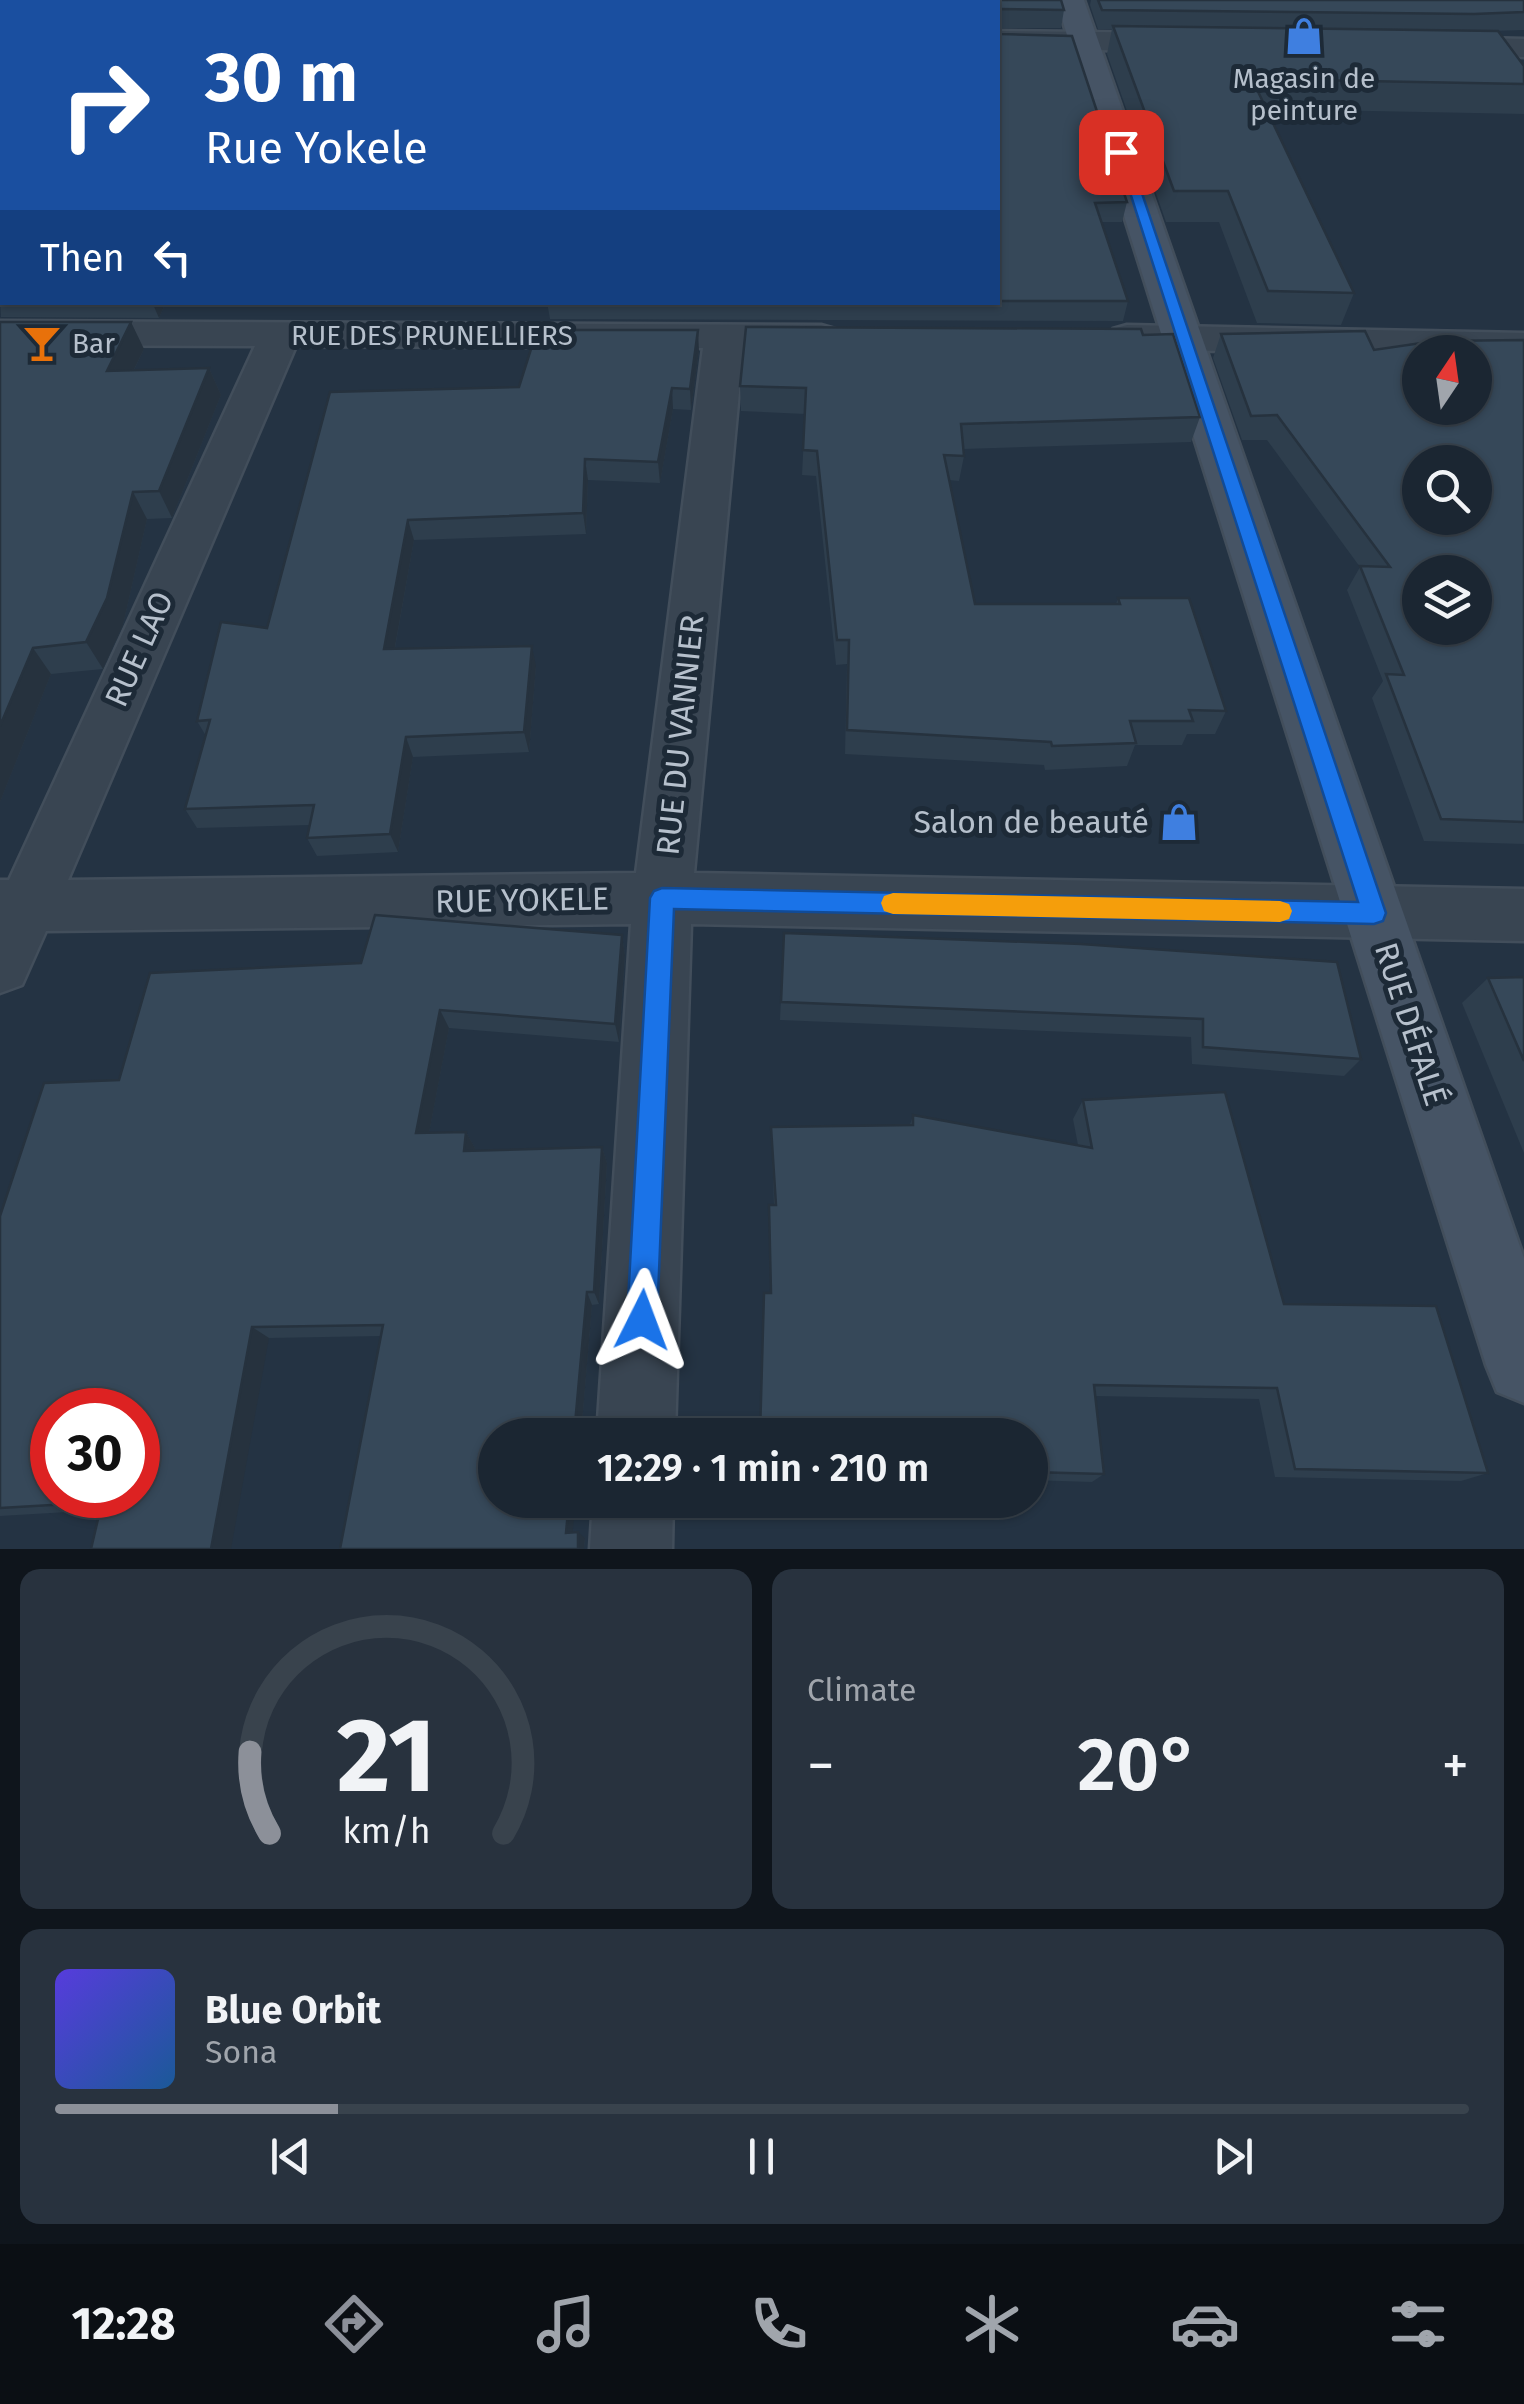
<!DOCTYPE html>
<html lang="en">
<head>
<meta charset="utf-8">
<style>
  body { margin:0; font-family:"Fira Sans",sans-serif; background:#28323e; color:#f1f3f6; height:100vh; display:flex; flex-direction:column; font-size:38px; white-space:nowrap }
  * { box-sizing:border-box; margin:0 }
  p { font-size:32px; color:#a0a5ac }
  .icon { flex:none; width:55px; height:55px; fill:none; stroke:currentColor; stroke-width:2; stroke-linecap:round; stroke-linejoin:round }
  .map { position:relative; height:1549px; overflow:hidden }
  .panel { display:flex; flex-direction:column; gap:20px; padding:20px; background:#0f151c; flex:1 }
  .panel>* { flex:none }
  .banner { position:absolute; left:0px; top:0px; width:1000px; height:305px; box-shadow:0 2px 8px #0004,0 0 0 2px #39434d; background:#1a4fa0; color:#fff; overflow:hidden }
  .needle { width:65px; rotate:13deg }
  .buttons { position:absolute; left:1402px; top:335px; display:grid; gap:20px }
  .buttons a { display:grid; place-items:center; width:90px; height:90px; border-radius:50%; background:#1b2632; box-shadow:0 2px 8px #0004,0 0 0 2px #39434d; font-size:50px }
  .speed { position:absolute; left:30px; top:1388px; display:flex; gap:20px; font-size:50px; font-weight:700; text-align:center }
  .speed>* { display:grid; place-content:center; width:130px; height:130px; border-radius:50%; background:#1b2632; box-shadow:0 2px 8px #0004,0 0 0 2px #39434d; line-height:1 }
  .speed .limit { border:15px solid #d22; background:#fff; color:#111 }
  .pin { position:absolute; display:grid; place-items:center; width:85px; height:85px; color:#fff; margin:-42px; border-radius:20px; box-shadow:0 5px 15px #0006 }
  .me { position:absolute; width:110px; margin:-55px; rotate:3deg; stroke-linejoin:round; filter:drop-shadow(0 0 8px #0008) }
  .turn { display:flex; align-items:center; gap:35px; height:210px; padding:0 40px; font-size:45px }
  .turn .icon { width:130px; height:130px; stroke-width:2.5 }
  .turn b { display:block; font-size:70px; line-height:85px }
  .then { display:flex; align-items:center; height:95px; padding:0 40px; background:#0003; gap:20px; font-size:38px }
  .big { font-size:75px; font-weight:600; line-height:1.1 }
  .panel .card { flex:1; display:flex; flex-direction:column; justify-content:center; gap:15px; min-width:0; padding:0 35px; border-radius:20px; background:#28323e }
  .panel .dial { align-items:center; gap:0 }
  .dial svg { height:260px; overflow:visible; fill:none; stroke:#39434d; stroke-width:7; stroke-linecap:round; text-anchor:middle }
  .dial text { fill:#f1f3f6; stroke:none }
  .song { display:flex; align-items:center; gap:30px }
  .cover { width:120px; height:120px; border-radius:15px; background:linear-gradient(135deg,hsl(250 70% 55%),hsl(210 70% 35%)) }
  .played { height:10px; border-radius:5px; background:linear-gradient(90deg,#8c9099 20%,#39434d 20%) }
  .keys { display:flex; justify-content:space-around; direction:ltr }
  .heat { display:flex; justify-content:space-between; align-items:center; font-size:55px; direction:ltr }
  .panel .tiles { flex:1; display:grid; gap:20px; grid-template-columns:1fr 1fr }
  .card:last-child { grid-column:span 2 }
  .trip { position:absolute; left:478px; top:1418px; width:570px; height:100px; border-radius:50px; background:#1b2632; box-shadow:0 2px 8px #0004,0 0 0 2px #39434d; font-weight:600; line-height:100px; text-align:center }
  .tabs { display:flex; height:160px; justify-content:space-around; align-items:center; background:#0b0f14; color:#a0a5ac }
  .tabs .icon { width:70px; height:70px }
  .tabs .selected { color:#8c9099 }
  .tabs b { font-size:45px; color:#f1f3f6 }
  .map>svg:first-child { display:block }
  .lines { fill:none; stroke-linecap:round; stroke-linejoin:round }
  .street-casing { stroke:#424e5b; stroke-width:5 }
  .secondary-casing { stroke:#424e5b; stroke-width:5 }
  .street { fill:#394552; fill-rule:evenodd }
  .secondary { fill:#465465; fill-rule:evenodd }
  .wall { fill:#2e3e4d }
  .shaded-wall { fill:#26323e }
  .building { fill:#364859; stroke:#26323e; stroke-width:2.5; fill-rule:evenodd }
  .route { fill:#1a73e8; stroke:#114b97; stroke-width:2.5 }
  .slow { fill:#f59e0b }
  .labels { text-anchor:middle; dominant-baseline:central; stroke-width:10; stroke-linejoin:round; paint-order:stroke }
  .far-poi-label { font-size:28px; fill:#b6c0cc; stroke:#1d2a37 }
  .far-street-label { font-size:28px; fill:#b6c0cc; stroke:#1d2a37 }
  .street-label { font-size:32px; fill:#b6c0cc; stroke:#1d2a37 }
  .poi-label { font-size:32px; fill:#b6c0cc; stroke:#1d2a37; text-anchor:end }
</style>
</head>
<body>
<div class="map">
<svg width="1524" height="1549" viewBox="0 0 1524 1549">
  <rect width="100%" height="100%" fill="#243343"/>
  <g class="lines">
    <!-- street casing -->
    <g class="street-casing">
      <g id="street">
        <rect x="0" y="25" width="2" height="18"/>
        <polygon points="998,31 1186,33 1197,36 1201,42 1197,48 1186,51 998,49"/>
        <polygon points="1437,37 1524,39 1524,57 1426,52 1422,46 1426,40"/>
        <polygon points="2,217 2,241 0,242 0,218"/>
        <path d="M0 321 821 325 835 329 841 337 835 345 821 349H743L694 873 1524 889V941L691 924 675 1435H597L631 924 46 931 22 985 0 993V880H9L255 346 0 345ZM296 346 703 348 636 873 68 880Z"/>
        <polygon points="1127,325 1524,333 1524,357 1475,356 1475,352 1420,355 1127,349 1113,345 1107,337 1113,329"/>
        <polygon points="593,1500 673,1500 672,1549 590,1549"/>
      </g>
    </g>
    <!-- secondary casing -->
    <g class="secondary-casing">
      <polygon id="secondary" points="1056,0 1084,0 1524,1258 1524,1403 1497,1392 1486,1365"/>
    </g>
    <!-- street -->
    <use href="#street" class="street"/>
    <!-- secondary -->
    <use href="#secondary" class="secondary"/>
  </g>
  <!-- wall -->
  <g class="wall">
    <polygon points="392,0 1061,0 1064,10 1061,28 998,28 998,2 400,2"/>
    <polygon points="1091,0 1524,0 1524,30 1492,31 1524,66 1524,114 1267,109 1354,293 1341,325 1257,323 1219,222 1166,222 1107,54 1112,29 1098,29 1090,5"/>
    <polygon points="998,31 1127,202 1122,222 1102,222 1128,301 1123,321 550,319 547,302 998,302"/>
    <polygon points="0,297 2,297 2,302 166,302 159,318 1,317"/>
    <polygon points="0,322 144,349 134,370 209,368 221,395 172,518 147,519 123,625 103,669 51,674 0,802"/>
    <polygon points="1221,334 1374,350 1524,340 1524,844 1424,841 1372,698 1383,681 1347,590 1360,567 1267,440 1242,440 1213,358"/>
    <polygon points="1143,335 1200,417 1191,442 963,449 964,456 959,481 949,480 975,604 1116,604 1118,598 1226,711 1215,734 1187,734 1182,745 1135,745 1127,766 1045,770 1044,765 845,754 847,664 836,665 816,476 802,475 805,414 741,411 740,386"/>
    <polygon points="699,351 691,410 673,409 660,483 588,480 586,534 414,540 395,648 536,666 529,752 413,757 398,852 317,856 307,838 310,825 197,828 185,809 206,736 197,721 267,628 519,387"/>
    <polygon points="784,933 1081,944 1361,1059 1344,1076 1192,1064 1191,1037 780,1020"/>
    <polygon points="622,935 625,955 619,1042 449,1028 429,1133 466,1132 475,1148 474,1151 602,1147 607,1163 599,1304 592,1305 581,1435 495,1435 573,1533 585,1538 584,1549 381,1336 269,1338 101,1510 0,1516 0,1216 119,1080 361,963"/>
    <polygon points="1524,977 1524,1153 1462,1003 1488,978"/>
    <polygon points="1083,1100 1284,1304 1488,1473 1461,1481 1275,1477 1259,1399 1095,1396 1104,1474 1092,1482 1030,1480 1030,1435 770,1293 774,1205 771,1127 910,1125 913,1115 1078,1145 1073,1119"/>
  </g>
  <!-- shaded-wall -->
  <g class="shaded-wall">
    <polygon points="152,302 166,302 159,318"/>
    <polygon points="131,322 144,349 120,398 107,371"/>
    <polygon points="698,330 699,351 691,410 690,389"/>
    <polygon points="209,368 221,395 172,518 159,491"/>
    <polygon points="672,388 673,409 660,483 658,462"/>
    <polygon points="585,459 588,480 586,534 583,513"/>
    <polygon points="133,492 147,519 123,625 103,669 86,642"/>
    <polygon points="408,520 414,540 391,669 384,649"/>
    <polygon points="532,646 536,666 529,752 524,732"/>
    <polygon points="33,648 51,674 0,802 0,726"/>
    <polygon points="406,737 413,757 398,852 390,834"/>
    <polygon points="622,935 625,955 619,1042 615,1024"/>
    <polygon points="440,1010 449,1028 426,1149 416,1133"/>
    <polygon points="466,1132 475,1148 472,1167 464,1151"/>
    <polygon points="602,1147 607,1163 599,1304 594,1292"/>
    <polygon points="587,1292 592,1305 581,1435 574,1435"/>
    <polygon points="252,1327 269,1338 231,1549 211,1549"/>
    <polygon points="569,1500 576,1500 572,1538 566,1533"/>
    <polygon points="578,1532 585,1538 584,1549 578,1549"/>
  </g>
  <!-- building -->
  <g class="building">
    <polygon points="57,0 356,0 355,2 55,2"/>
    <polygon points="438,0 1061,0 1064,10 1001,9 998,12 998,2 438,2"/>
    <polygon points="1098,0 1524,0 1524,12 1474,14 1102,10"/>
    <polygon points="1113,26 1498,31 1524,66 1524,84 1252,79 1354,293 1268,291 1228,191 1174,191"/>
    <polygon points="998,31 1001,34 1072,36 1127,202 1095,203 1128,301 998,301"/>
    <polygon points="2,281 2,297 0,297 0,284"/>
    <polygon points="0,322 131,322 107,371 209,368 159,491 133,492 107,598 86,642 33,648 0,726"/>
    <polygon points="746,327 1141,329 1143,335 1173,334 1200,417 961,424 964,456 944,455 975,604 1120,604 1118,598 1189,598 1226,711 1189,710 1193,721 1130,721 1136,743 1052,746 1051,742 847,730 849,640 837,640 817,451 803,450 806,388 740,386"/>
    <polygon points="537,330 698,330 690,389 672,388 658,462 585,459 583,513 408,520 384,649 532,646 524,732 406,737 390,834 307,838 314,805 185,809 210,720 197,721 221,622 267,628 330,392 519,387"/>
    <path d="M1365 331 1374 350 1435 341 1524 340V822L1441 819 1386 674 1404 675 1360 566 1390 567 1277 415 1251 416 1221 334ZM1420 352H1475V408H1420ZM1420 462H1475V518H1420ZM1420 572H1475V628H1420Z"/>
    <path d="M375 915 622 935 615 1024 440 1010 416 1133 466 1132 464 1151 602 1147 594 1292H587L574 1435H495V1500H569L566 1533 578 1532V1549H340L383 1325 252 1327 211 1549H91L102 1502 0 1508V1216L44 1083 119 1080 150 973 361 963ZM52 1410H138V1495H52Z"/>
    <polygon points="784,933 1081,944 1337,962 1361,1059 1203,1047 1203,1019 781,1002"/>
    <polygon points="1524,977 1524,1061 1488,978"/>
    <polygon points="1225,1092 1284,1304 1436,1306 1488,1473 1295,1469 1277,1388 1094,1385 1104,1474 1030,1472 1030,1435 760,1435 764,1293 771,1293 769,1205 776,1205 771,1127 913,1125 913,1115 1092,1148 1083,1100"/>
  </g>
  <!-- route -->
  <polygon class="route" points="1116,149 1128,152 1386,913 1383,921 1374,924 674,909 657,1320 653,1331 642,1335 631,1331 627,1320 650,898 654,891 662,888 1358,902"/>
  <!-- slow -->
  <polygon class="slow" points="893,893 1280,901 1289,904 1292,911 1289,919 1280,922 893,914 884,911 881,903 884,896"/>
  <!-- icons -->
  <defs>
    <g id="shop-bare" transform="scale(3)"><path d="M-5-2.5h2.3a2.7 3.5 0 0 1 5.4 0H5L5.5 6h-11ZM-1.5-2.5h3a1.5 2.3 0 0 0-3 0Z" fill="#3f7fe0" stroke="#1d2a37" stroke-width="2.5" paint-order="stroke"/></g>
    <g id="bar-bare" transform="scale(3)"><path d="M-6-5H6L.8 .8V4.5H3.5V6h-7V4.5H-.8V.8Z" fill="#e8710a" stroke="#1d2a37" stroke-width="2.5" paint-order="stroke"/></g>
  </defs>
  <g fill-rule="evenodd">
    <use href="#shop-bare" x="1304" y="36"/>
    <use href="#bar-bare" x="42" y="343"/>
    <use href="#shop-bare" x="1179" y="822"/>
  </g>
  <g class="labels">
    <!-- far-poi labels -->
    <g class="far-poi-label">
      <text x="1304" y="78">Magasin de<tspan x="1304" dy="32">peinture</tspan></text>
      <text x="72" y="343" text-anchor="start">Bar</text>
    </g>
    <!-- far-street labels -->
    <g class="far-street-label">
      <text x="432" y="335">RUE DES PRUNELLIERS</text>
    </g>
    <!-- street labels -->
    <g class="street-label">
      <text transform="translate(139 649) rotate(-66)">RUE LAO</text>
      <text transform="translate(680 735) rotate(-84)">RUE DU VANNIER</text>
      <text transform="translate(522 900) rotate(-1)">RUE YOKELE</text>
      <text transform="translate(1411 1024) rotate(72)">RUE DÉFALÉ</text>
    </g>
    <!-- poi labels -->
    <g class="poi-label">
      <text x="1149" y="822">Salon de beauté</text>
    </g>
  </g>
</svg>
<div class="buttons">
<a><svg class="needle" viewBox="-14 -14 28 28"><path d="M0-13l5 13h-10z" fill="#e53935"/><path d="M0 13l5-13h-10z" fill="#a0a5ac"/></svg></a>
<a><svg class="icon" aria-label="search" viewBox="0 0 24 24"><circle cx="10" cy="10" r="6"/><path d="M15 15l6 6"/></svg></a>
<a><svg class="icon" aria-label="layers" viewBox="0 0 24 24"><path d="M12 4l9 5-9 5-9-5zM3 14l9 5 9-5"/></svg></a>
</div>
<div class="speed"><div class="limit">30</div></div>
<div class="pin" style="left:1121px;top:152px;background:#d93025"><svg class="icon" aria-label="arrive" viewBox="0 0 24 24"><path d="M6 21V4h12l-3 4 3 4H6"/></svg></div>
<svg class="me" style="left:642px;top:1320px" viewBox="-20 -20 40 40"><path d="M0-17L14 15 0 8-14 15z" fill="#1a73e8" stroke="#fff" stroke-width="4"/></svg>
<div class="trip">12:29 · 1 min · 210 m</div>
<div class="banner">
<div class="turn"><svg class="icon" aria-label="right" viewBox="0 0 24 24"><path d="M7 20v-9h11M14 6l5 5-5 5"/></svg><div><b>30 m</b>Rue Yokele</div></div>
<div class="then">Then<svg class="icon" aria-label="left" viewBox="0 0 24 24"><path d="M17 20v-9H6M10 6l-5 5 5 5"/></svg></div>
</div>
</div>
<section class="panel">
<div class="tiles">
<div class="card dial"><svg viewBox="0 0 100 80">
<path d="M14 69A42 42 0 1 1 86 69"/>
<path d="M14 69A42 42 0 0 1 8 44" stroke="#8c9099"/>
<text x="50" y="56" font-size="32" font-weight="700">21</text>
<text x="50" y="72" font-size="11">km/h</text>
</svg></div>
<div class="card"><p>Climate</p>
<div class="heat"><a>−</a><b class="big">20°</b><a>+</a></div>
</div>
<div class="card">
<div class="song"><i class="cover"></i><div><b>Blue Orbit</b><p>Sona</p></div></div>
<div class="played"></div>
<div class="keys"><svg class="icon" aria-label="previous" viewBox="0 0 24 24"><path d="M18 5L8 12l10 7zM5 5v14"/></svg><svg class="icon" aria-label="pause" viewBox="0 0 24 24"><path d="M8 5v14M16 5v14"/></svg><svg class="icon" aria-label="next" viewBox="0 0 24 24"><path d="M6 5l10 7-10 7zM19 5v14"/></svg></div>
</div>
</div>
</section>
<nav class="tabs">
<b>12:28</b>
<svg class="icon selected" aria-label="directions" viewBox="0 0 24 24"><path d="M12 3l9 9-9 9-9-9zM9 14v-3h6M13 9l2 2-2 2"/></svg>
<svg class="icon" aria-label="music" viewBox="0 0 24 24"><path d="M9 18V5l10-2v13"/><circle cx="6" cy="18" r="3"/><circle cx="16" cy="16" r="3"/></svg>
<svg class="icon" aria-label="phone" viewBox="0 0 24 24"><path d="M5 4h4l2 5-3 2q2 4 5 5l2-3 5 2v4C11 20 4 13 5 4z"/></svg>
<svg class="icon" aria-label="climate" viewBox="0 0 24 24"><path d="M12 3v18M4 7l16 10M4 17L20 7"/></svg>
<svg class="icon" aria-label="car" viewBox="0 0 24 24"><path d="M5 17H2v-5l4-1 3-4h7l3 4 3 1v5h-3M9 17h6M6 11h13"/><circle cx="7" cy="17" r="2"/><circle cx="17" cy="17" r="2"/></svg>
<svg class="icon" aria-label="filters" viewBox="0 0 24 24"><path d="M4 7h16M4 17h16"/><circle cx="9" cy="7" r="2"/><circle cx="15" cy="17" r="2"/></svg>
</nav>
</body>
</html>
